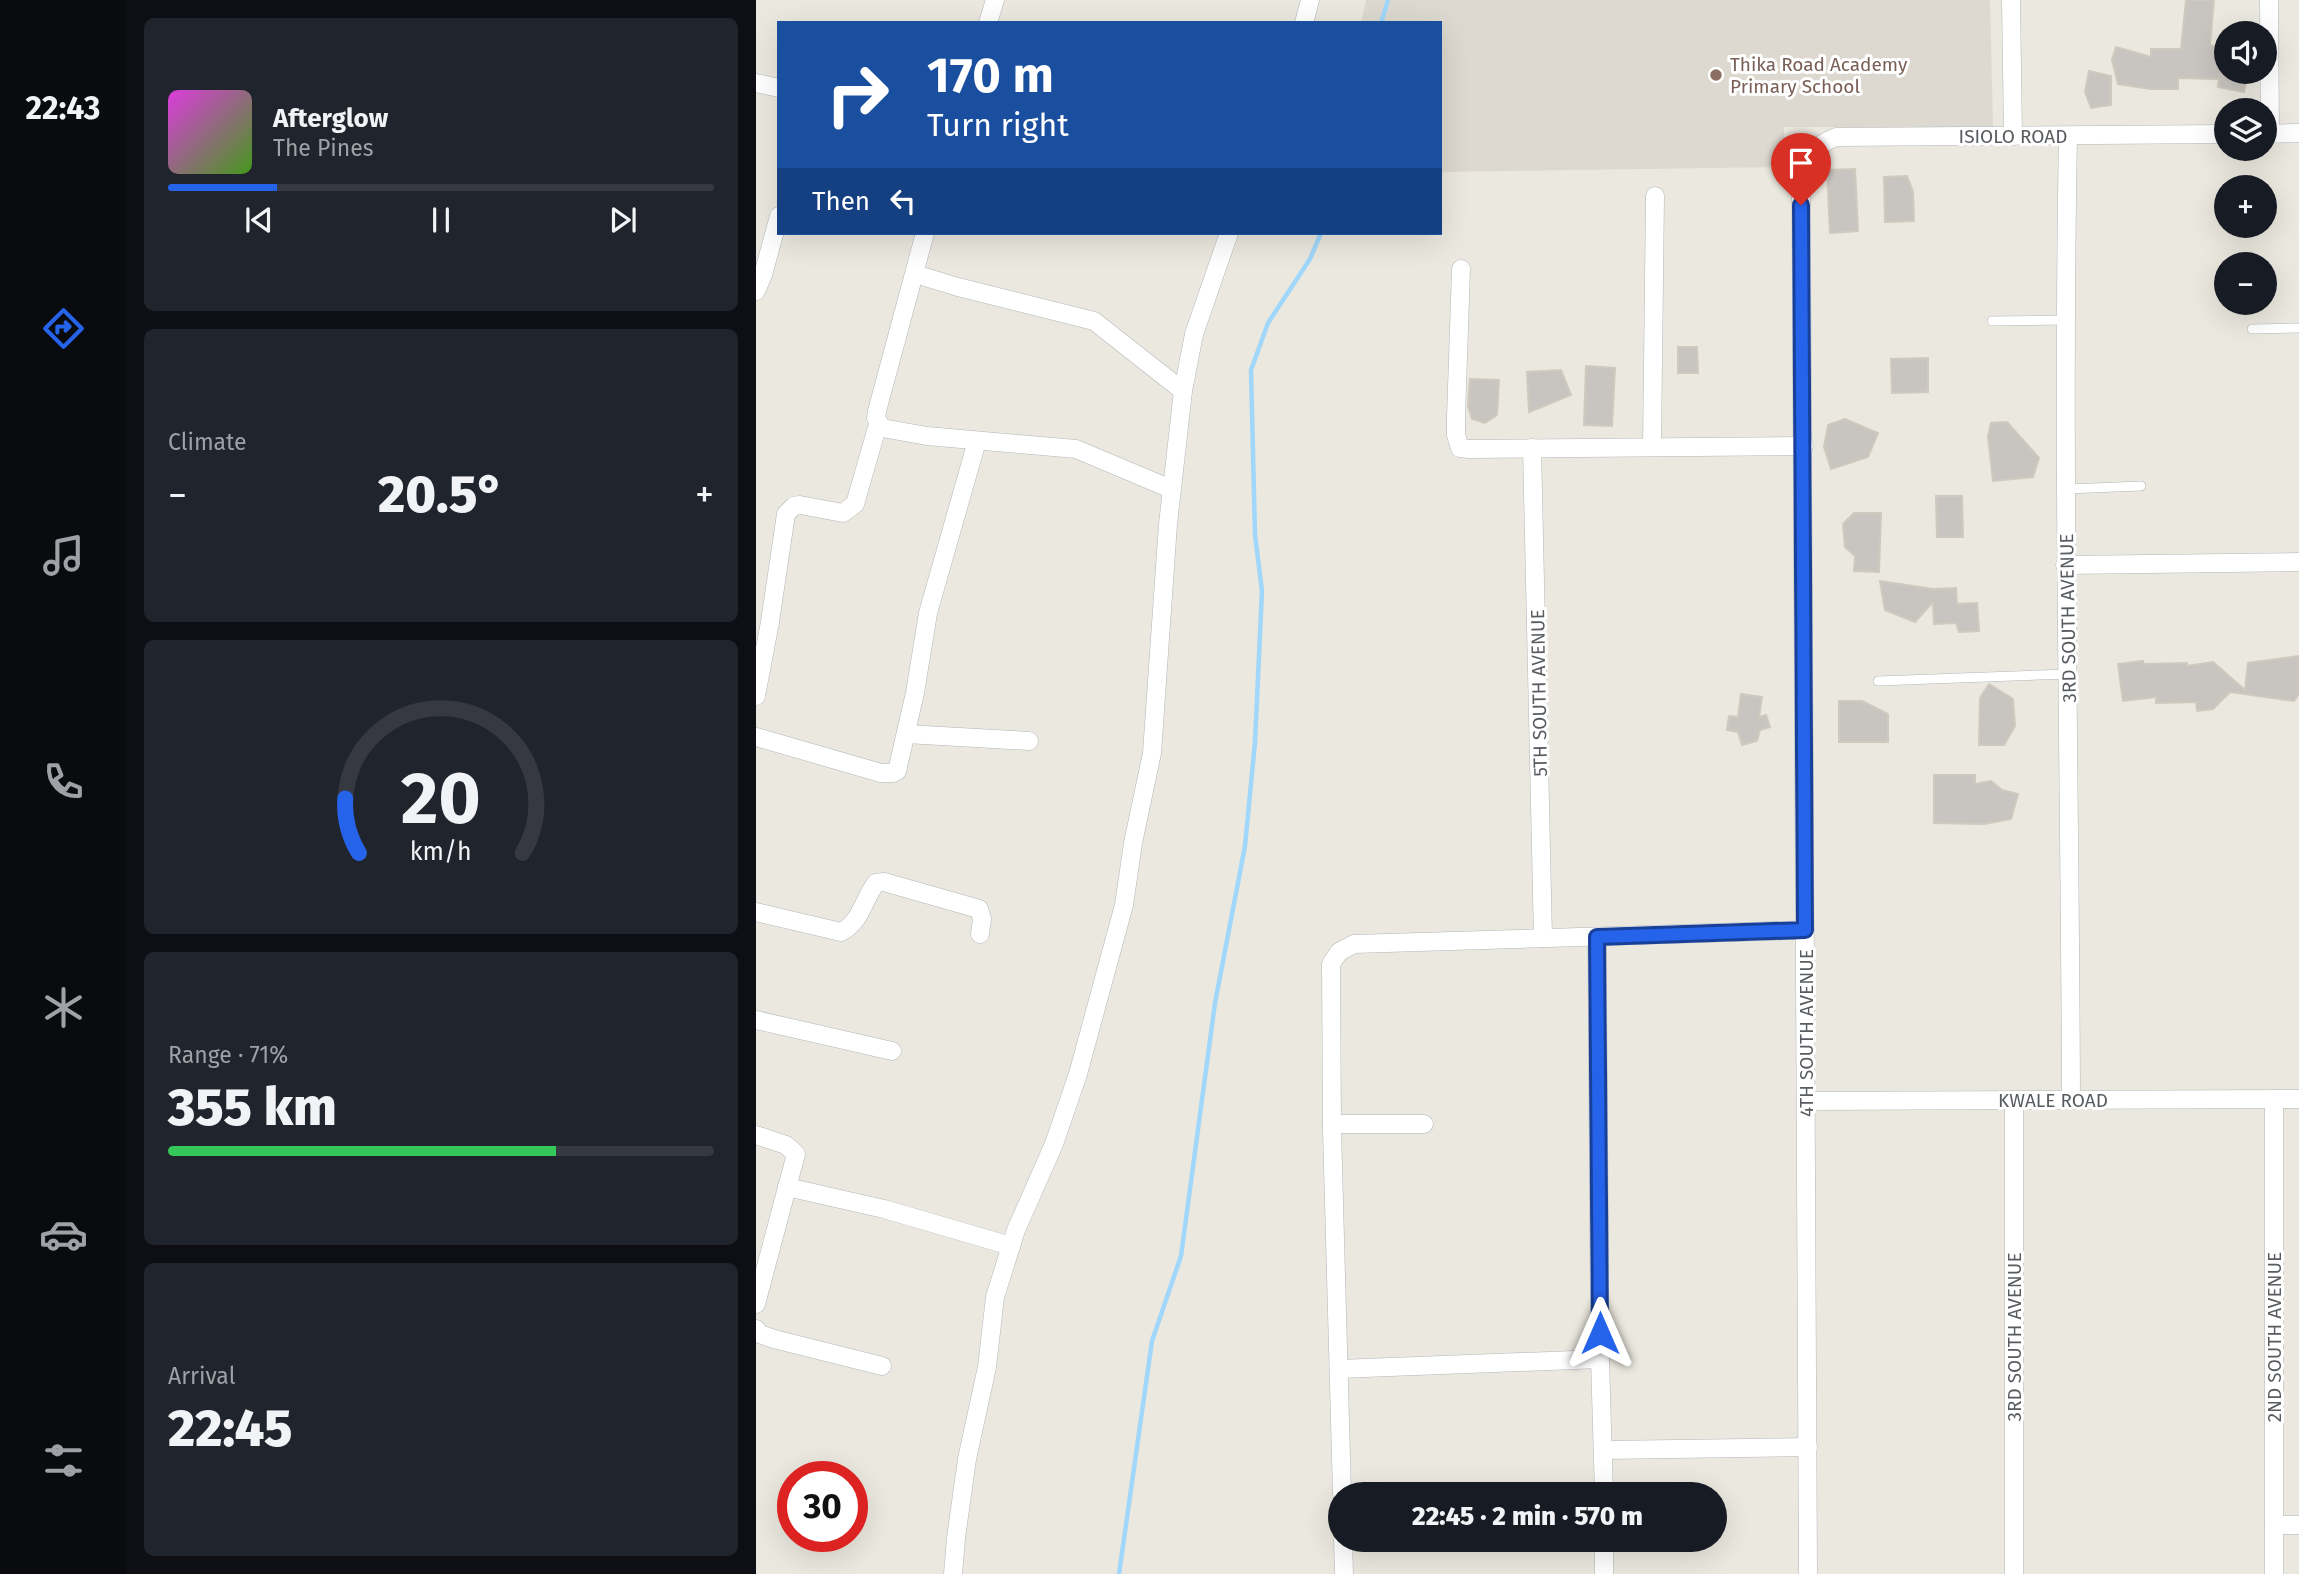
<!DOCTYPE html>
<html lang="en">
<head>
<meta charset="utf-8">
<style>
  body { margin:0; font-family:"Fira Sans",sans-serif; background:#20242c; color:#f1f3f6; height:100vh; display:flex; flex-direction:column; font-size:26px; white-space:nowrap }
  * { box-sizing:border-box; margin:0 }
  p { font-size:23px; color:#9ea1a6 }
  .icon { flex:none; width:38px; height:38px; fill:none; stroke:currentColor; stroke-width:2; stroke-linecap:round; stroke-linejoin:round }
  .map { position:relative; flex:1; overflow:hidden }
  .panel { display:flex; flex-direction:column; gap:18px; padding:18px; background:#0d0f14; width:630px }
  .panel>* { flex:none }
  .hud { position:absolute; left:21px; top:21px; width:665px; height:214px; border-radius:0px; box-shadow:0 7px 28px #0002; background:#1a4fa0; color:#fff; overflow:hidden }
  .fabs { position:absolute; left:1458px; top:21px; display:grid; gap:14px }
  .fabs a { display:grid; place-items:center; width:63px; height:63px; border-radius:50%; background:#171b24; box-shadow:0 7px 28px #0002; font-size:35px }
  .speed { position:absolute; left:21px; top:1461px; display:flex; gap:14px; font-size:35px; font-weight:700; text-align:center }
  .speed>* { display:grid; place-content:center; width:91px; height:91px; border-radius:50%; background:#171b24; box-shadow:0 7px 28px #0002; line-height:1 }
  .speed .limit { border:10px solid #d22; background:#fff; color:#111 }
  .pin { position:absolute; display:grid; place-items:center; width:60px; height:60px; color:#fff; margin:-72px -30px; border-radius:50% 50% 50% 0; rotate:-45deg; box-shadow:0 0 7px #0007 }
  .pin .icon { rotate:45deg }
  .me { position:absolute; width:77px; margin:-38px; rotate:0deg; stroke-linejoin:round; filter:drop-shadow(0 0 5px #0008) }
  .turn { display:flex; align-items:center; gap:24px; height:147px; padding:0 35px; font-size:32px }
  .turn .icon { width:91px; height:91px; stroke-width:2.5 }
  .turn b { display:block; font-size:49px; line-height:60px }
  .then { display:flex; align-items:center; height:66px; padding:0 35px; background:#0003; gap:14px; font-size:26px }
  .big { font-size:52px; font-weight:800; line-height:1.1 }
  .panel .card { flex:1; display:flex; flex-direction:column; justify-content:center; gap:10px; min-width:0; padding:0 24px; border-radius:10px; background:#20242c }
  .panel .dial { align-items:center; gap:0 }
  .dial svg { height:182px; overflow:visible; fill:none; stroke:#363941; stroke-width:7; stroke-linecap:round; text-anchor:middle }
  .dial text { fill:#f1f3f6; stroke:none }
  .song { display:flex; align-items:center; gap:21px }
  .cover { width:84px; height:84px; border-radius:10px; background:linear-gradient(135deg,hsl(300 70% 55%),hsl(100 70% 35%)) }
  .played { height:7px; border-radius:4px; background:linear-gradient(90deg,#2563eb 20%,#363941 20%) }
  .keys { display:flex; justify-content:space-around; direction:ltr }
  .heat { display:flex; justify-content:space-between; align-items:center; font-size:38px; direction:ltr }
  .charge { height:10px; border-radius:5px; background:linear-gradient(90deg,#34c759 71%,#363941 0) }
  .trip { position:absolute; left:572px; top:1482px; width:399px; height:70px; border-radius:35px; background:#171b24; box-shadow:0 7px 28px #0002; font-weight:800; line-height:70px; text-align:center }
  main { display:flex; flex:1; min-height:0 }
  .dock { display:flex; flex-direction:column; width:126px; justify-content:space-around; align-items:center; background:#090b0e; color:#9ea1a6 }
  .dock .icon { width:49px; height:49px }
  .dock .on { color:#2563eb }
  .dock b { font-size:32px; color:#f1f3f6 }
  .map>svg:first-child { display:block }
  .education { fill:#ddd9d0 }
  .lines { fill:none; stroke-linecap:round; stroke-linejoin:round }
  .stream { stroke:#a0d7fa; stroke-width:4.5 }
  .building { fill:#c8c4bf; stroke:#cfc9be; stroke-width:2 }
  .lane-casing { stroke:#b2b6ba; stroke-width:10 }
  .street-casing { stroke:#b2b6ba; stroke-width:19 }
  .lane { stroke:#fff; stroke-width:9 }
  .street { stroke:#fff; stroke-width:18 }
  .route-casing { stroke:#184099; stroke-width:18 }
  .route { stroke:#2563eb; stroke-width:12 }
  .education-dot { fill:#8d6e63; stroke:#fff; stroke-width:2.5 }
  .labels { text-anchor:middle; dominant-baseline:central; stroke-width:6; stroke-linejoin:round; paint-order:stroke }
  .education-label { font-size:19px; fill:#785e54; stroke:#fff; text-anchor:start }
  .street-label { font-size:19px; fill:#585c60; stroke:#fff }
</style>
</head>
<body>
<main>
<nav class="dock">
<b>22:43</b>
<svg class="icon on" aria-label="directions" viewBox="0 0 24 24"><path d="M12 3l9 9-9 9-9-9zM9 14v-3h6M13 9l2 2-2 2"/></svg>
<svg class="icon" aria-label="music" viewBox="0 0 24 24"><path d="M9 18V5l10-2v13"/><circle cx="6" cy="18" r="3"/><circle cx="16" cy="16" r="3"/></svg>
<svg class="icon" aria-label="phone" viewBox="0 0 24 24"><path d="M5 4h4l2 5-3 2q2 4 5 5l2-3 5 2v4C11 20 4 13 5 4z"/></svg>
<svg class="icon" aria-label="climate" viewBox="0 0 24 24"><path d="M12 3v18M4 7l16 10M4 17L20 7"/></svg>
<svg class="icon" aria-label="car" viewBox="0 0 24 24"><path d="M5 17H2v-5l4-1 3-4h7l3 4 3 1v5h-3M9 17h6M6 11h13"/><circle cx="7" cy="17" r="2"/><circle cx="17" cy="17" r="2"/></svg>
<svg class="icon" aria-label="filters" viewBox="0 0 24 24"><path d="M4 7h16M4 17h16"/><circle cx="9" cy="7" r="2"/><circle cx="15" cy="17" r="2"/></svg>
</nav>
<section class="panel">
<div class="card">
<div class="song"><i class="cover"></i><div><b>Afterglow</b><p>The Pines</p></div></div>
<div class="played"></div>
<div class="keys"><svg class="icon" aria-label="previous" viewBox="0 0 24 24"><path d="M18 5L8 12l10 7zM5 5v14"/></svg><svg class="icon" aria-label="pause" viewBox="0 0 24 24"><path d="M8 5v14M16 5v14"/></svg><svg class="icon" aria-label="next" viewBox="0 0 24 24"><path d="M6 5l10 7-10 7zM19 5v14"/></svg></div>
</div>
<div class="card"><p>Climate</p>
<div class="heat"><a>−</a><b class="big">20.5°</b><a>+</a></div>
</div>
<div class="card dial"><svg viewBox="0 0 100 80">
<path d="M14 69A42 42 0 1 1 86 69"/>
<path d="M14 69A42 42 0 0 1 8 45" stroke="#2563eb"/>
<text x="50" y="56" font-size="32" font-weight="700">20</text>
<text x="50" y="72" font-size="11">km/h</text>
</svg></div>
<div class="card"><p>Range · 71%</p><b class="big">355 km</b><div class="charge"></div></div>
<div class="card"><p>Arrival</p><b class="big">22:45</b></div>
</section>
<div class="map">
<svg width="1543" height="1574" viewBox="0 0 1543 1574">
  <rect width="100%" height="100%" fill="#ebe8df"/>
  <!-- education -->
  <polygon class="education" points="610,0 1234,0 1237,127 1028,127 1028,167 684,172 684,23 605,23"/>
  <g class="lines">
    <!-- stream -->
    <g class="stream">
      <polyline points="625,23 632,0"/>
      <polyline points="363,1574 396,1341 425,1256 459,1003 489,846 499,742 506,591 499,535 495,370 512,323 554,259 565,233"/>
    </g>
  </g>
  <!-- building -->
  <g class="building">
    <polygon points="1430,0 1458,0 1454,45 1460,47 1460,61 1470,59 1470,72 1492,72 1488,92 1462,87 1463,79 1422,78 1422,89 1395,89 1362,84 1356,60 1360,47 1395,57 1395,49 1425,49"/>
    <polygon points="1333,71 1355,76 1355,105 1335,108 1329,92"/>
    <polygon points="1099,169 1102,231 1074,233 1071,170"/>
    <polygon points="1151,176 1157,192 1158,221 1129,222 1128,177"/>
    <polygon points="922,347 941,347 942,373 922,373"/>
    <polygon points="1172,358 1172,392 1136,393 1135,359"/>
    <polygon points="830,366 859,368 856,426 828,425"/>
    <polygon points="805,370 815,395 773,412 771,372"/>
    <polygon points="714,379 743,380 741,415 729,423 716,419 712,406"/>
    <polygon points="1089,419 1122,433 1112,457 1075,469 1068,447 1072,425"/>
    <polygon points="1251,422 1283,458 1277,477 1237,481 1232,436 1235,423"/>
    <polygon points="1180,496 1206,496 1207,537 1181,537"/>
    <polygon points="1098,513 1125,513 1123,572 1098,571 1099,556 1089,547 1087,524"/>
    <polygon points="1124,581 1177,589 1200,588 1201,604 1221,603 1223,631 1203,632 1200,623 1178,624 1177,602 1159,622 1129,610"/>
    <polygon points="1543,656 1543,694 1538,701 1474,692 1457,709 1441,711 1440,702 1400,703 1400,697 1367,701 1362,664 1387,661 1387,664 1431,663 1431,666 1457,662 1489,690 1492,663"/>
    <polygon points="1233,684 1257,699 1259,726 1248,745 1223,745 1224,698"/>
    <polygon points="985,694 1006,697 1003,717 1010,715 1014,727 1004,730 1001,741 986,745 982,732 971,730 973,716 982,717"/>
    <polygon points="1083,701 1106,701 1132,714 1132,742 1083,742"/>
    <polygon points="1178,775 1219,775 1219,784 1235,781 1246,790 1262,794 1255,819 1228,824 1178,823"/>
  </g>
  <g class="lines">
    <!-- lane casing -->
    <g class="lane-casing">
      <g id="lane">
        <polyline points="1236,321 1309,320"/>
        <polyline points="1496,329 1543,328"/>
        <polyline points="1311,489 1385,486"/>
        <polyline points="1122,681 1313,674"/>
      </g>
    </g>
    <!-- street casing -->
    <g class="street-casing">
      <g id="street">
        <polyline points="1255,0 1257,136"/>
        <polyline points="1513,0 1514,134"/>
        <polyline points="232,23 239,0"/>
        <polyline points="548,23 554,0"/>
        <polyline points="0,83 23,88"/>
        <polyline points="1508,134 1543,133"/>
        <path d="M1312 136C1306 457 1314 779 1315 1100"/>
        <polyline points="169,233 121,411 120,418 126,428 171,436 320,449 415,489"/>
        <polyline points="705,269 700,417 700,435 704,448 713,449 1048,446"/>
        <polyline points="159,274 202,287 338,321 427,391"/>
        <polyline points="0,291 7,275 23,216"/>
        <polyline points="896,447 899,196"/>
        <polyline points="776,448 787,938"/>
        <polyline points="1309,565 1543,562"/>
        <polyline points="0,696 14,622 30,514 38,506 44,505 87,513 99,504 122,424"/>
        <polyline points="150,734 273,741"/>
        <polyline points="0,737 125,773 137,773 141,771 159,693 172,613 221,441"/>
        <path d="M0 912 85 932C105 922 107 900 120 883L128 882 223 909 226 919 224 934"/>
        <polyline points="841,937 844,1359 848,1494"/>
        <polyline points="0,1020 136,1051"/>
        <polyline points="1518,1099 1518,1574"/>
        <polyline points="1258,1100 1258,1574"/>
        <polyline points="1050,1101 1543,1099"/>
        <polyline points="576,1124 668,1124"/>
        <polyline points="0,1135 30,1145 40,1154 0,1304"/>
        <polyline points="31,1187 128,1209 255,1246"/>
        <polyline points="0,1329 4,1334 18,1339 126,1366"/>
        <polyline points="583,1369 844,1359"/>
        <polyline points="848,1450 1052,1447"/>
        <polyline points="586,1494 576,1129 575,964 583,952 598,944 1049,930"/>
        <polyline points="1518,1525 1543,1525"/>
        <polyline points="587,1540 588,1574"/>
        <polyline points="197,1574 200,1538 211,1459 231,1367 239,1297 260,1230 298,1144 322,1074 368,905 377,843 396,753 412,524 427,391 438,334 473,233"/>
        <polyline points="848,1574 848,1540"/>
        <path d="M1052 1574 1045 179C1052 154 1056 147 1080 137L1470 134"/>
      </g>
    </g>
    <!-- lane -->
    <use href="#lane" class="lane"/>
    <!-- street -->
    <use href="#street" class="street"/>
  </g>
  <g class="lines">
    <!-- route casing -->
    <g class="route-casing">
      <polyline id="route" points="844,1333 841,937 1049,930 1045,205"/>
    </g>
    <!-- route -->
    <use href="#route" class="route"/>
  </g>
  <!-- markers -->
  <circle class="education-dot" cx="960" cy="75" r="7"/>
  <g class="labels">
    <!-- education labels -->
    <g class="education-label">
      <text x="974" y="64">Thika Road Academy<tspan x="974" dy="22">Primary School</tspan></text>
    </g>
    <!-- street labels -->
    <g class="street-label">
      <text x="1257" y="136">ISIOLO ROAD</text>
      <text transform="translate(1312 618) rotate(-91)">3RD SOUTH AVENUE</text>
      <text transform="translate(783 693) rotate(-91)">5TH SOUTH AVENUE</text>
      <text transform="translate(1050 1033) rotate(-90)">4TH SOUTH AVENUE</text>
      <text x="1297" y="1100">KWALE ROAD</text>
      <text transform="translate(1258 1337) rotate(-90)">3RD SOUTH AVENUE</text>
      <text transform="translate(1518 1337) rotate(-90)">2ND SOUTH AVENUE</text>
    </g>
  </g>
</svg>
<div class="fabs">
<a><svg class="icon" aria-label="sound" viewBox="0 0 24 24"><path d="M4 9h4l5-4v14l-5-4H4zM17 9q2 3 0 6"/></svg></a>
<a><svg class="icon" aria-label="layers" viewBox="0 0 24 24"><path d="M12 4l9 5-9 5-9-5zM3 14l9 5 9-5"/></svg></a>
<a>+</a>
<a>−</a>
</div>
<div class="speed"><div class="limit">30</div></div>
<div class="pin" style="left:1045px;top:205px;background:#d93025"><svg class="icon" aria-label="arrive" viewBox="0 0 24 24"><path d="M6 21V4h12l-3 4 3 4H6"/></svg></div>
<svg class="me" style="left:844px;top:1333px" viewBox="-20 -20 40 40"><path d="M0-17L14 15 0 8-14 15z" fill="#2563eb" stroke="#fff" stroke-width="4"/></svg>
<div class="trip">22:45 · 2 min · 570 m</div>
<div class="hud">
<div class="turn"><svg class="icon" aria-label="right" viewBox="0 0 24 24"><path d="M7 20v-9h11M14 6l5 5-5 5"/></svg><div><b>170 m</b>Turn right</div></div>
<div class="then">Then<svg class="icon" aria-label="left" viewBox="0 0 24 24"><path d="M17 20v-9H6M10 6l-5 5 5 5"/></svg></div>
</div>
</div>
</main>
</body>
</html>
